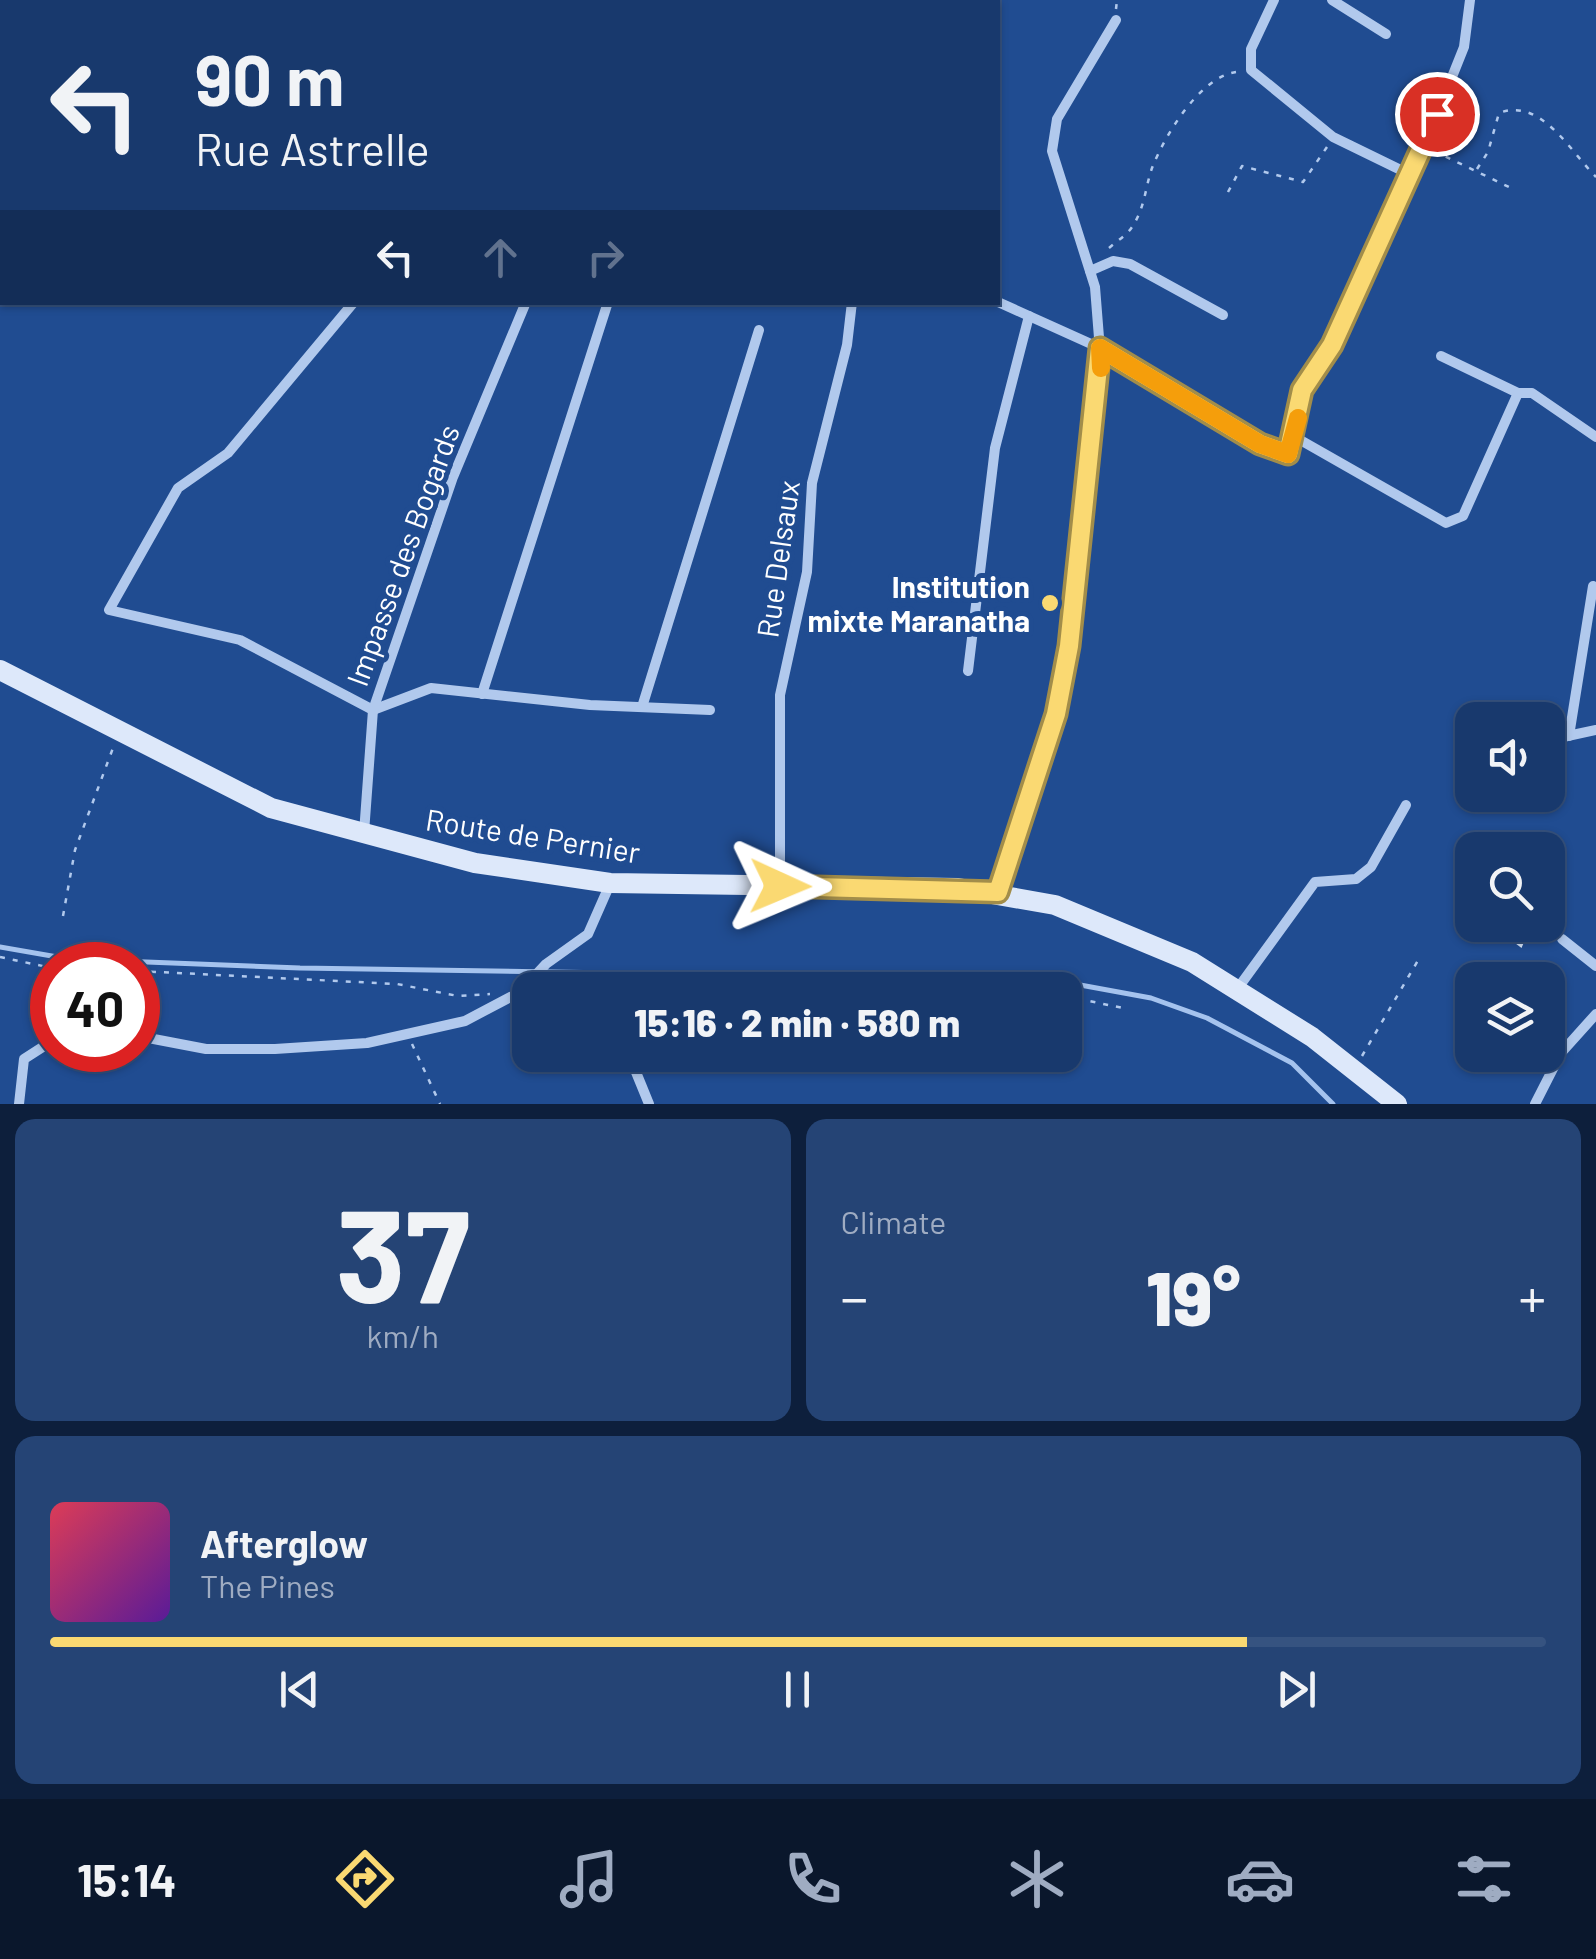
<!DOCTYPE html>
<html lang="en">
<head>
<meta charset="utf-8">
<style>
  body { margin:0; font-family:Barlow,sans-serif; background:#254475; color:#f1f3f6; height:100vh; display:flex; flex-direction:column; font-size:38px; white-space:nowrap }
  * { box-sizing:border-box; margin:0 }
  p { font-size:32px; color:#9facc2 }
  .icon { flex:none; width:55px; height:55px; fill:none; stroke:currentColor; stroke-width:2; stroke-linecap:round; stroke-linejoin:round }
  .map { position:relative; height:1104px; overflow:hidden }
  .panel { display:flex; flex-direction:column; gap:15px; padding:15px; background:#0d1f3c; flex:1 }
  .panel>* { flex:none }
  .guide { position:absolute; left:0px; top:0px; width:1000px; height:305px; box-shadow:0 2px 8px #0004,0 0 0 2px #365380; background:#18396d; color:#f1f3f6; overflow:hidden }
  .buttons { position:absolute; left:1455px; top:702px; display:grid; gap:20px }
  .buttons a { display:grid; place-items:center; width:110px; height:110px; border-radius:20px; background:#18396d; box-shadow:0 2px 8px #0004,0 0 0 2px #365380; font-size:50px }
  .speed { position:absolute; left:30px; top:942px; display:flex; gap:20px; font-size:50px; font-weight:700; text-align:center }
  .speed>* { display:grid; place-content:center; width:130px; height:130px; border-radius:50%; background:#18396d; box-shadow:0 2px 8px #0004,0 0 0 2px #365380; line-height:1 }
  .speed .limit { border:15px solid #d22; background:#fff; color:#111 }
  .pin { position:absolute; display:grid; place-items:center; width:85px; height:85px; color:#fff; margin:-42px; border:5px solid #fff; border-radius:50%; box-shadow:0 2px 10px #0007 }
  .me { position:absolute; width:110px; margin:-55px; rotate:91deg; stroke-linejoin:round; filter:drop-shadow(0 0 8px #0008) }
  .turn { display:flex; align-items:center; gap:35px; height:210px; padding:0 30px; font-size:45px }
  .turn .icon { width:130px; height:130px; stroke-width:2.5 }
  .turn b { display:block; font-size:70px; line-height:85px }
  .lanes { display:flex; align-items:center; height:95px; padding:0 30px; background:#0003; justify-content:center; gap:50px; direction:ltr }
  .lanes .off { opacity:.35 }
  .big { font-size:75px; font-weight:800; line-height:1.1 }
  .panel .card { flex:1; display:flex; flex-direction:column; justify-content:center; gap:15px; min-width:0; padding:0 35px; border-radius:20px; background:#254475 }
  .panel .dial { align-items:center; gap:0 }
  .dial b { font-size:130px; line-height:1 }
  .song { display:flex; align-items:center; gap:30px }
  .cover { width:120px; height:120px; border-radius:15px; background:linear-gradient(135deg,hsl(350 70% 55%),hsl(270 70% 35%)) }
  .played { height:10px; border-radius:5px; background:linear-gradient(90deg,#fad972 80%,#365380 80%) }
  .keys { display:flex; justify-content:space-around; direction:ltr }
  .heat { display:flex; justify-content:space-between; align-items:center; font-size:55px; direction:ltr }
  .panel .tiles { flex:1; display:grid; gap:15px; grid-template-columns:1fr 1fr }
  .card:last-child { grid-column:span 2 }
  .trip { position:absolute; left:512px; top:972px; width:570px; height:100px; border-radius:20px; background:#18396d; box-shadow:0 2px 8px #0004,0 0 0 2px #365380; font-weight:800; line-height:100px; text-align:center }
  .tab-bar { display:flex; height:160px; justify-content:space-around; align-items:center; background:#0a172c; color:#9facc2 }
  .tab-bar .icon { width:70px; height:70px }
  .tab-bar .active { color:#fad972 }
  .tab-bar b { font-size:45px; color:#f1f3f6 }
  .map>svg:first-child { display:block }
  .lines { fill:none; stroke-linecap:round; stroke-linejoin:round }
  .stream { stroke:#a5c3ee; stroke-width:5 }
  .building { fill:#3062ae; stroke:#d6e5f9; stroke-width:2.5 }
  .path { stroke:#b1c9ed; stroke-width:2.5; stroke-dasharray:5 8; stroke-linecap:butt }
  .street { stroke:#b1c9ed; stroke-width:10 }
  .secondary { stroke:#dde8fa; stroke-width:20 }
  .route-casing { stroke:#a28d4a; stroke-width:25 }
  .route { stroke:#fad972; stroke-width:18 }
  .slow { stroke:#f59e0b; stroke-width:18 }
  .poi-dot { fill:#fad972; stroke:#204c91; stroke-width:4 }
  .labels { text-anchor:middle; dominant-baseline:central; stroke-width:10; stroke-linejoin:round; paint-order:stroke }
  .street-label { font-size:30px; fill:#fff; stroke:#204c91 }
  .poi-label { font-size:30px; font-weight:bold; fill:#fff; stroke:#204c91; text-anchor:end }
</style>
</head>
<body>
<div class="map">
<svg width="1596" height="1104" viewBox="0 0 1596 1104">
  <rect width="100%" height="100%" fill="#204c91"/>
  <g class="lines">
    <!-- stream -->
    <polyline class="stream" points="0,947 69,959 300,968 1053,980 1151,998 1207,1018 1292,1063 1333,1104"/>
  </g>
  <!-- building -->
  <polygon class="building" points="1505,925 1527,932 1521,946 1500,930"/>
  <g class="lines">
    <!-- path -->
    <g class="path">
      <polyline points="1116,9 1117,0"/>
      <polyline points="1434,151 1513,189"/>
      <path d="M1477 169 1488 152 1499 113C1541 97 1570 151 1596 177"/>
      <polyline points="1228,192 1242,166 1303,182 1327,147"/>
      <path d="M1109 248C1117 241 1127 235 1132 227 1145 208 1145 188 1152 168 1165 135 1200 77 1236 72"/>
      <polyline points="63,916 75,850 113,748"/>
      <polyline points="0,957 52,968"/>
      <polyline points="138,971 397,984 458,996 490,994"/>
      <polyline points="542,990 596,986 1036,990"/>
      <polyline points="1065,996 1123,1008"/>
      <polyline points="412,1044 440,1104"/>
      <polyline points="1362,1056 1420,957"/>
    </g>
    <!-- street -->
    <g class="street">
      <polyline points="1274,0 1251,49 1251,70 1333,137 1411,175"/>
      <polyline points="1332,0 1386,34"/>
      <polyline points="180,2 187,0"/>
      <polyline points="503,2 504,0"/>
      <polyline points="898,2 898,0"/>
      <polyline points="0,92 2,87"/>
      <polyline points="1090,271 1113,261 1130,264 1223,315"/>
      <polyline points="354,302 228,453 178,488 109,610 240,640 373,710 431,688 590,705 710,710"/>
      <polyline points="998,302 1100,348 1260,444 1287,453 1295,437 1302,390 1332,345 1424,147 1464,47 1470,0"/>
      <polyline points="1441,356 1518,393"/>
      <polyline points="1295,437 1446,523 1463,516 1518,393 1532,393 1596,437"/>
      <polyline points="968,671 995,448 1029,316"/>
      <polyline points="482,694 608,302"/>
      <polyline points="642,707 759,330"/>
      <polyline points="1569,736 1593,586"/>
      <polyline points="1548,753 1563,737 1596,730"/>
      <polyline points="364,833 373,710 453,477 526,302"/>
      <polyline points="780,885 780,695 807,572 812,483 847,345 852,302"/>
      <polyline points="998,892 1056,713 1080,570 1101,363 1095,287 1052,151 1057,119 1116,20"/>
      <polyline points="1562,939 1596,966"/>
      <polyline points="1238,988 1315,882 1356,879 1371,867 1406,805"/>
      <polyline points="138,1036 206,1049 275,1049 367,1043 465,1021 520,992 546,964 588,934 610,884"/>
      <polyline points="629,1055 649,1104"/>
      <polyline points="19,1104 24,1059 52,1041"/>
      <polyline points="1535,1104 1561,1053 1596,1014"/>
    </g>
    <!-- secondary -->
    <polyline class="secondary" points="0,670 271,808 475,863 610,883 958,888 1055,905 1192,962 1312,1037 1397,1104"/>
  </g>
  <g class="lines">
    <!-- route casing -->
    <g class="route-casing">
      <polyline id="route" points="780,886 998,892 1056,714 1069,646 1100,348 1260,444 1288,454 1302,390 1332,345 1437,114"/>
    </g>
    <!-- route -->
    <use href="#route" class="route"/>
    <!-- slow -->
    <polyline class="slow" points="1101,368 1100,348 1260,444 1288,454 1298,418"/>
  </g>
  <!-- markers -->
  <circle class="poi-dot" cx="1050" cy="603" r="10"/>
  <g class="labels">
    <!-- street labels -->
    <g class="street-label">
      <text transform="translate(402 555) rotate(-70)">Impasse des Bogards</text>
      <text transform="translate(777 559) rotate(-82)">Rue Delsaux</text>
      <text transform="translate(533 835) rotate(9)">Route de Pernier</text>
    </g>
    <!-- poi labels -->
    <g class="poi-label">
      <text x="1030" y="586">Institution<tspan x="1030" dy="34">mixte Maranatha</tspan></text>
    </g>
  </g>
</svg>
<div class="buttons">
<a><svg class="icon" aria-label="sound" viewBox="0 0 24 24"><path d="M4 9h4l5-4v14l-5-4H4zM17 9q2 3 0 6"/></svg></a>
<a><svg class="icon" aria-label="search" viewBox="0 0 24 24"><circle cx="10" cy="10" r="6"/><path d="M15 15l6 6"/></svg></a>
<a><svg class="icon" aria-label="layers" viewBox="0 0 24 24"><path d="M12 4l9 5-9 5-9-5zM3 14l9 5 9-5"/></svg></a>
</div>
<div class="speed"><div class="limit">40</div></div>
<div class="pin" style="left:1437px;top:114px;background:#d93025"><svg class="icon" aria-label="arrive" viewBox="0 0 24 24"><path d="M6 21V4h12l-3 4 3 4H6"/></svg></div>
<svg class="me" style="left:780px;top:886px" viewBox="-20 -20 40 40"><path d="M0-17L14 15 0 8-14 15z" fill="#fad972" stroke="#fff" stroke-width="4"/></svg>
<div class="trip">15:16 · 2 min · 580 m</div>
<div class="guide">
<div class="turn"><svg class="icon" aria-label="left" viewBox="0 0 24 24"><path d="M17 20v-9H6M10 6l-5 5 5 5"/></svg><div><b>90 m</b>Rue Astrelle</div></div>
<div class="lanes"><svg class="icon" aria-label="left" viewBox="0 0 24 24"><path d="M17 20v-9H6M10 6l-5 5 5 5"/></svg><svg class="icon off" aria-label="ahead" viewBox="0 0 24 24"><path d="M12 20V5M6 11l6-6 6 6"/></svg><svg class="icon off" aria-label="right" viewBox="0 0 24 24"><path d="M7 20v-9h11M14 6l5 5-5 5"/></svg></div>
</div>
</div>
<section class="panel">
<div class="tiles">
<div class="card dial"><b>37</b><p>km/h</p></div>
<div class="card"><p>Climate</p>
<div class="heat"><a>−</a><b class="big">19°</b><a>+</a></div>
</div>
<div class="card">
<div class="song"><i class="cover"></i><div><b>Afterglow</b><p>The Pines</p></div></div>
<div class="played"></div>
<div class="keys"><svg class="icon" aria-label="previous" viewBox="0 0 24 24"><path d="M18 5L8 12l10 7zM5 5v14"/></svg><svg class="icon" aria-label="pause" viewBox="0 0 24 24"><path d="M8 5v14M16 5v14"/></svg><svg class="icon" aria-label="next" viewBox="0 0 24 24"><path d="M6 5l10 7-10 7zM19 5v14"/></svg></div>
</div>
</div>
</section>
<nav class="tab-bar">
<b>15:14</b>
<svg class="icon active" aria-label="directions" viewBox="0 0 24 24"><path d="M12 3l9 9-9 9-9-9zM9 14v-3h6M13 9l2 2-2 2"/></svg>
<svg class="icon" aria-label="music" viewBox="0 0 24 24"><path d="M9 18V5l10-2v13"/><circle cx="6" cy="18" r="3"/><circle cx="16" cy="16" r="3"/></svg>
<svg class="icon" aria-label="phone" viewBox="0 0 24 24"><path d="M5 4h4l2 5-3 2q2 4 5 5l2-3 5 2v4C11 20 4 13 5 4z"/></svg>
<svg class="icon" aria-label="climate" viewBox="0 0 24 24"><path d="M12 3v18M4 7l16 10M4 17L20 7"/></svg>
<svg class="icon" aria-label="car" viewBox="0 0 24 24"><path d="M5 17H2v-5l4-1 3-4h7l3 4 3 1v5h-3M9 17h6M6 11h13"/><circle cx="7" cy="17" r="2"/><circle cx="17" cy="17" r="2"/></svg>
<svg class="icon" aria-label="filters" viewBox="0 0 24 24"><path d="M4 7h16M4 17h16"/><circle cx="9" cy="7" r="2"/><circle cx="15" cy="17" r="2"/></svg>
</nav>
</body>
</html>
